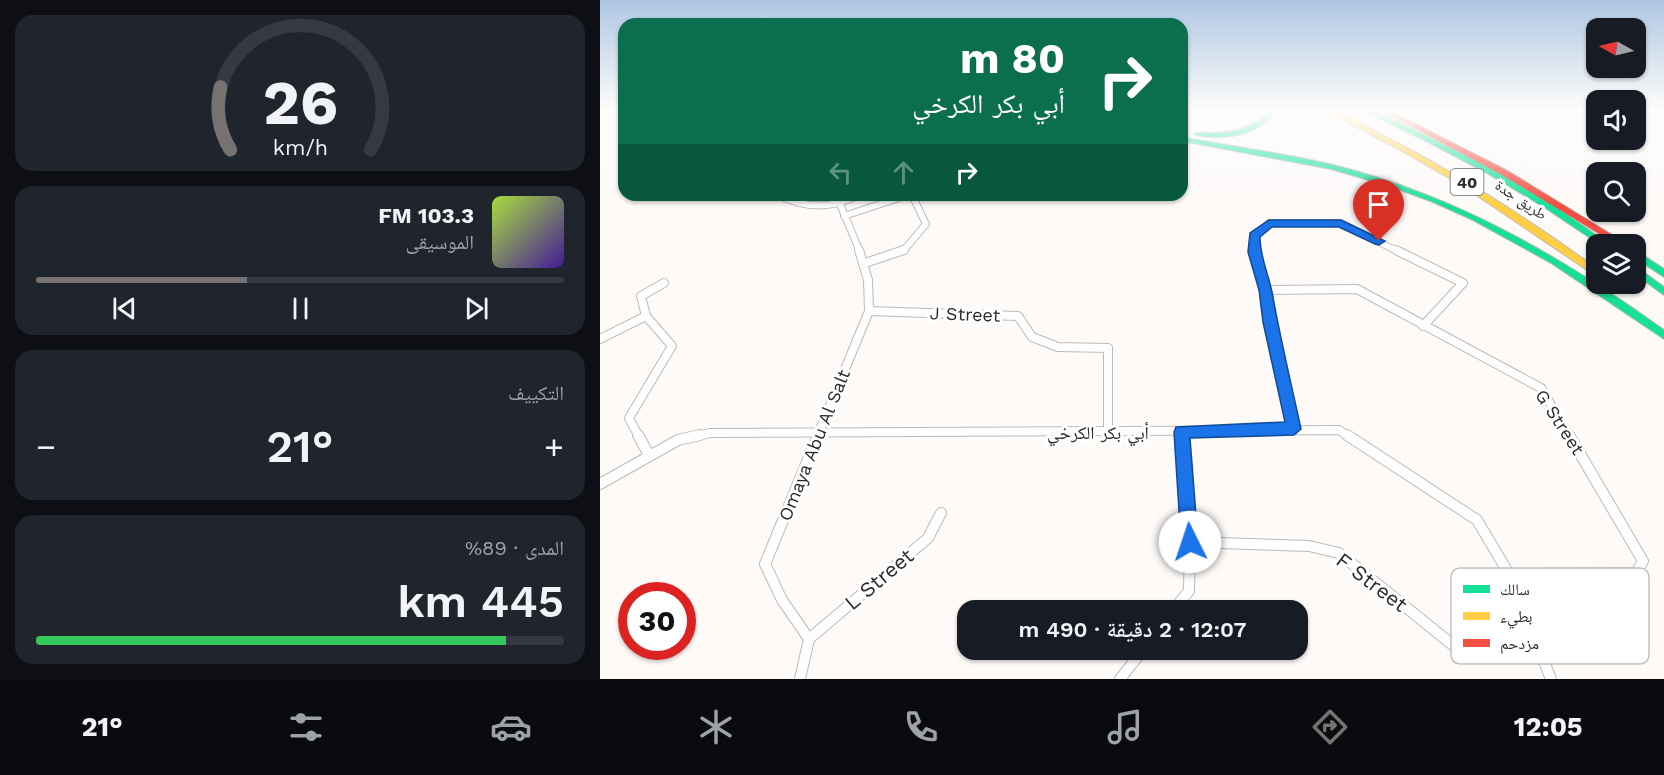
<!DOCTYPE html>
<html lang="ar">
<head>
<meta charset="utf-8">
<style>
  body { margin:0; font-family:"Work Sans","Noto Naskh Arabic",sans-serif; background:#20242c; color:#f1f3f6; direction:rtl; height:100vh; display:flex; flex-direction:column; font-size:22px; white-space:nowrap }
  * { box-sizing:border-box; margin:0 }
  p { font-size:20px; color:#9ea1a6 }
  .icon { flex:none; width:33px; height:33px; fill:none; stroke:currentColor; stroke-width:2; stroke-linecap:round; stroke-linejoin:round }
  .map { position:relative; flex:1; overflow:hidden; direction:ltr }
  .details { display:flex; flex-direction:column; gap:15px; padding:15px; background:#0d0f14; width:600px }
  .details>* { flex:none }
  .guide { position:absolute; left:18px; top:18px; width:570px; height:183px; border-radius:18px; box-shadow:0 2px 4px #0004; direction:rtl; background:#0b6e4f; color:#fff; overflow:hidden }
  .needle { width:39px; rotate:278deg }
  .buttons { position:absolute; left:986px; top:18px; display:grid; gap:12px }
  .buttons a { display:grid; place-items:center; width:60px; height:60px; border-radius:12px; background:#171b24; box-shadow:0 2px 4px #0004; font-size:30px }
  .speed { position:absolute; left:18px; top:582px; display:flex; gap:12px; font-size:30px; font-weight:700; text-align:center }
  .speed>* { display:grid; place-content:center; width:78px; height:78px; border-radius:50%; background:#171b24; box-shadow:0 2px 4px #0004; line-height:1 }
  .speed .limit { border:9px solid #d22; background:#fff; color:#111 }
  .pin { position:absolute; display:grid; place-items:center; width:51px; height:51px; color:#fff; margin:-62px -26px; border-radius:50% 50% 50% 0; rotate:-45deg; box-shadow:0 0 6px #0007 }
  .pin .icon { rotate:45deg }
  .me { position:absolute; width:66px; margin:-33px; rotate:356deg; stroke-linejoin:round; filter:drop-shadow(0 0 4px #0008) }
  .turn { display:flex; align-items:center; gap:21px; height:126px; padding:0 24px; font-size:27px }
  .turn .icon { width:78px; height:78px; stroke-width:2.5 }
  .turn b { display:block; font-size:42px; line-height:51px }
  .lanes { display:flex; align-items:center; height:57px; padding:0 24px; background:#0003; justify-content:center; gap:30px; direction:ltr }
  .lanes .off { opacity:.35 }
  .big { font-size:45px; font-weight:600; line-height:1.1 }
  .details .tile { flex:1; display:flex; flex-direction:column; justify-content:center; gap:9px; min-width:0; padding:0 21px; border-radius:18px; background:#20242c }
  .details .dial { align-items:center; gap:0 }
  .dial svg { height:156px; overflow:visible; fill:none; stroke:#363941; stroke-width:7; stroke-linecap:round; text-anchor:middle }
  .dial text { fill:#f1f3f6; stroke:none }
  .song { display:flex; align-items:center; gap:18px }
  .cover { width:72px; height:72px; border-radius:9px; background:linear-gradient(135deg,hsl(80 70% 55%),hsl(260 70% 35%)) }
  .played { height:6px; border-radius:3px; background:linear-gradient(90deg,#757271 40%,#363941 40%) }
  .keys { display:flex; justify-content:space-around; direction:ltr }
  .heat { display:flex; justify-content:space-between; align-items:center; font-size:33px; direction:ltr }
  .charge { height:9px; border-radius:4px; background:linear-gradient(90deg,#34c759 89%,#363941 0) }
  .trip { position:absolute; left:357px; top:600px; width:351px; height:60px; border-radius:18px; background:#171b24; box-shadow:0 2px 4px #0004; font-weight:600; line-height:60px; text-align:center; direction:rtl }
  .dock { display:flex; height:96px; justify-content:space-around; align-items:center; background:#090b0e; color:#9ea1a6 }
  .dock .icon { width:42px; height:42px }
  .dock .current { color:#757271 }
  .dock b { font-size:27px; color:#f1f3f6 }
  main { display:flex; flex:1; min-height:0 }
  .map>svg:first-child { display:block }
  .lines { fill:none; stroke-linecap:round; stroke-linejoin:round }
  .street-far2-casing { stroke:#bdbab9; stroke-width:8 }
  .street-far1-casing { stroke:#bdbab9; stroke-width:10 }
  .street-casing { stroke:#bdbab9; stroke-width:12 }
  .fast-casing { stroke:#bdbab9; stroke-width:2 }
  .slow-casing { stroke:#bdbab9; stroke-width:2 }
  .jam-casing { stroke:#bdbab9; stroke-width:2 }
  .street-far2 { stroke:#fffefe; stroke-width:6 }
  .street-far1 { stroke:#fffefe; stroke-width:8 }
  .street { stroke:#fffefe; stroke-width:10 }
  .fast { fill:#16e098; fill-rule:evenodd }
  .slow { fill:#ffcf43; fill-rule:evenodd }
  .jam { fill:#f24e42; fill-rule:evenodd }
  .route { fill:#1a73e8; stroke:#114b97; stroke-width:1.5 }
  .labels { text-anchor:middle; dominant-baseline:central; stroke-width:6; stroke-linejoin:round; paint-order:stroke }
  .far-street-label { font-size:15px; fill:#2c2929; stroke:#fff }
  .shield { fill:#fff; stroke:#6b6969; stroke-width:1.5 }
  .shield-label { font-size:16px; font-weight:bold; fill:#2c2929 }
  .street-label { font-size:18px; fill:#2c2929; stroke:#fff }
  .near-street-label { font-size:21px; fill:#2c2929; stroke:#fff }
  .key { fill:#fff; stroke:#c0bfbf; stroke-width:1.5 }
  .key-label { font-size:16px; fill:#2c2929 }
</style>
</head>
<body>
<main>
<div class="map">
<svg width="1064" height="679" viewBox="0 0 1064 679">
  <rect width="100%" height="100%" fill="#fdfaf8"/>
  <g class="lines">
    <!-- street-far2 casing -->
    <g class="street-far2-casing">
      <g id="street-far2">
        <polyline points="0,114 24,110"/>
        <path d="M177 195C207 209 230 209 260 195"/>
        <polyline points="240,204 260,252"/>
        <polyline points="244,216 308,195"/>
        <polyline points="299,252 304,250 326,224 312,195"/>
        <polyline points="655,252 654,236 669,223 741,223 799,252"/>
      </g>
    </g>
    <!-- street-far1 casing -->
    <g class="street-far1-casing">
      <g id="street-far1">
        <polyline points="655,250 694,429"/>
        <polyline points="796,250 863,283 823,326"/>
        <polyline points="265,263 304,250"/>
        <polyline points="665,290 757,289 941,388 970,437"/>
        <polyline points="269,311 418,316 432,337 458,347 508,348 508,432"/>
        <polyline points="0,339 46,316"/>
        <polyline points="582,432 582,437"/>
        <polyline points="39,437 29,418 72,346 46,316 41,296 64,283"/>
        <polyline points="94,437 110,433 739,430 749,437"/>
        <polyline points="217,437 269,311 268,280 259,250"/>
      </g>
    </g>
    <!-- street casing -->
    <g class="street-casing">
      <g id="street">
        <polyline points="38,435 49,455"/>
        <polyline points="747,435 877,520 909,574 951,679"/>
        <polyline points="0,484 78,440 100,435"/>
        <polyline points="590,542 709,546 739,553 865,655 940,654"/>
        <polyline points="909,574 1036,573 1043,561 969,435"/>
        <polyline points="573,610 589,591 590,542 582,435"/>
        <polyline points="209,639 328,538 341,513"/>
        <polyline points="200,679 209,639 182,600 165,564 218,435"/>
        <polyline points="520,679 543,650"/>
      </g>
    </g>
    <!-- fast casing -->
    <g class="fast-casing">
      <g id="fast">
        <path d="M670 110H677C661 131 639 138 613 137 606 137 600 137 594 134 600 131 606 133 613 133 636 133 655 127 670 110Z"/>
        <polygon points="761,110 770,110 798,122 891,168 950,203 1009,244 999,244 944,207 885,172 824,140"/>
        <path d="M582 137C640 148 699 155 756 171 869 203 969 262 1064 330V339L951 263 873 220 833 202 792 187 731 169 582 141Z"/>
        <polygon points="1035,250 1064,269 1064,277 1035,258"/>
        <polygon points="1035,266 1064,287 1064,295 1035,274"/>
      </g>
    </g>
    <!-- slow casing -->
    <g class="slow-casing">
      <path id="slow" d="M724 110C743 110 765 126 782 135 857 173 928 219 996 268V276L863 186 795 147Z"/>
    </g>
    <!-- jam casing -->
    <g class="jam-casing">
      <polygon id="jam" points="780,110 788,110 908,171 1027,244 1016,244 902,175"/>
    </g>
    <!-- street-far2 -->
    <use href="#street-far2" class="street-far2"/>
    <!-- street-far1 -->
    <use href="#street-far1" class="street-far1"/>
    <!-- street -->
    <use href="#street" class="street"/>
    <!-- fast -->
    <use href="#fast" class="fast"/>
    <!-- slow -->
    <use href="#slow" class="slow"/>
    <!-- jam -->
    <use href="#jam" class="jam"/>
  </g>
  <!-- sky -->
  <linearGradient id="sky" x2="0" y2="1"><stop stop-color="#afc6e2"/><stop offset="0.54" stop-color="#fefdfc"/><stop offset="1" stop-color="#fefdfc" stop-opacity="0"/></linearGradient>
  <rect width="1064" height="205" fill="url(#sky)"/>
  <!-- route -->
  <path class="route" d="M669 220H741L785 241 779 245 775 244 739 227H672L660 237C660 257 668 273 672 292 680 338 691 383 701 429L694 435 590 438 598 542 596 548 590 551 583 548 581 542 574 432 576 427 685 422 663 322 659 290 648 252 650 233Z"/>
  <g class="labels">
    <!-- far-street labels -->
    <g class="far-street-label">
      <text transform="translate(921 200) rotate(34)">طريق جدة</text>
    </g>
    <!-- shield labels -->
    <rect class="shield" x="850.5" y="169" width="33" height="26" rx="4.5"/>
    <g class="shield-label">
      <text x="867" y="182">40</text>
    </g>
    <!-- street labels -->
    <g class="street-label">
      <text transform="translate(365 314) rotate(2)">J Street</text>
      <text transform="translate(960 422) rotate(57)">G Street</text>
      <text x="498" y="432">أبي بكر الكرخي</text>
      <text transform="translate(214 445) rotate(-68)">Omaya Abu Al Salt</text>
    </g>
    <!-- near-street labels -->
    <g class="near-street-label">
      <text transform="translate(279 579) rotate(-40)">L Street</text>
      <text transform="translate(772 582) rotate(37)">F Street</text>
    </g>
  </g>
  <!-- legend -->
  <rect x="851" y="568" width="198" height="96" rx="9" class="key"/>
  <rect x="863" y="585" width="27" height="8" fill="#16e098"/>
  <rect x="863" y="612" width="27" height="8" fill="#ffcf43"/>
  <rect x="863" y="639" width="27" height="8" fill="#f24e42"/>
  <g class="key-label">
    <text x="900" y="595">سالك</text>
    <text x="900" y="622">بطيء</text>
    <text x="900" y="649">مزدحم</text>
  </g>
</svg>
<div class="buttons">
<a><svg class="needle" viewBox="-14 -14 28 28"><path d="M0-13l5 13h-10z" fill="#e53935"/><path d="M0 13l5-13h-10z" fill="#9ea1a6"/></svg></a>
<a><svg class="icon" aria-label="sound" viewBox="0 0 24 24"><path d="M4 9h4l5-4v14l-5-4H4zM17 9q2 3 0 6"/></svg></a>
<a><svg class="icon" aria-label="search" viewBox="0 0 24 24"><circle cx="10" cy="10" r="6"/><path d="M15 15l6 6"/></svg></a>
<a><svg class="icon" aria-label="layers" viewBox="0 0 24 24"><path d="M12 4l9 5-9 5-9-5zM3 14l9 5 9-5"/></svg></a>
</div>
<div class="speed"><div class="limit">30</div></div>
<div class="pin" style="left:779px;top:241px;background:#d93025"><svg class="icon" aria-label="arrive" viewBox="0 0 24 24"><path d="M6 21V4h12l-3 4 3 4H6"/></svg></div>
<svg class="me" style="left:590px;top:542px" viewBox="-20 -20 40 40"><circle r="19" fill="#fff"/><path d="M0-13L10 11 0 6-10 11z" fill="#1a73e8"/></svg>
<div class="trip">12:07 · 2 دقيقة · 490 m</div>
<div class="guide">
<div class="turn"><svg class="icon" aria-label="right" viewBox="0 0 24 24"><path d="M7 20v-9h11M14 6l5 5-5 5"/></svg><div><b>80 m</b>أبي بكر الكرخي</div></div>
<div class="lanes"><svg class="icon off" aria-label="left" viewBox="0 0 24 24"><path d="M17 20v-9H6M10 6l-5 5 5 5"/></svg><svg class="icon off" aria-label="ahead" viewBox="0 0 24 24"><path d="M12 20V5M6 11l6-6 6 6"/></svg><svg class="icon" aria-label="right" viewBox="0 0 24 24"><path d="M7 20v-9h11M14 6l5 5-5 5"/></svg></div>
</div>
</div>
<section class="details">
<div class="tile dial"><svg viewBox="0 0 100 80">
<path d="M14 69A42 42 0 1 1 86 69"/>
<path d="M14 69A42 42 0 0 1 9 37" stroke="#757271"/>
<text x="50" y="56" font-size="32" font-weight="700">26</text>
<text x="50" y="72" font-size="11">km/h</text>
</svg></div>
<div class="tile">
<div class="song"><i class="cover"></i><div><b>103.3 FM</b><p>الموسيقى</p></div></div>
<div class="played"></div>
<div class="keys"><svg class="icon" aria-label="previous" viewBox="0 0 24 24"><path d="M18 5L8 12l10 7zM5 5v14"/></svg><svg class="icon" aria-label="pause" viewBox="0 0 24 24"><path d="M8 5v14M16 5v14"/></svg><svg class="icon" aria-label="next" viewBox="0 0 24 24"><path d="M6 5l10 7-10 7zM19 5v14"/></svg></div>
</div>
<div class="tile"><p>التكييف</p>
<div class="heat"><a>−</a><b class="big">21°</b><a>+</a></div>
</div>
<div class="tile"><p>المدى · 89%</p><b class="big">445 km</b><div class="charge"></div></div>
</section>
</main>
<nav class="dock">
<b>12:05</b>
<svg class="icon current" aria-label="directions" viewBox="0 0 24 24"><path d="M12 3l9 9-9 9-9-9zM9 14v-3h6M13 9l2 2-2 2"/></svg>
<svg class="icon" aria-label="music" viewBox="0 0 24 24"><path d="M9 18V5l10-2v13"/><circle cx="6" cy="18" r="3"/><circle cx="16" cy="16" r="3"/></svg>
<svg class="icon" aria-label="phone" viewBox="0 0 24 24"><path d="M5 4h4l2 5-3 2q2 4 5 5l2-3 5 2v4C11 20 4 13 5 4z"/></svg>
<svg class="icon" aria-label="climate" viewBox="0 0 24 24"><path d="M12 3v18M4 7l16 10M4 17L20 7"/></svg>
<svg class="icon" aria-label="car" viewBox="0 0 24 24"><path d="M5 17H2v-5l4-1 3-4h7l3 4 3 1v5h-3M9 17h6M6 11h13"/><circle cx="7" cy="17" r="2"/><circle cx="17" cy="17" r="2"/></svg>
<svg class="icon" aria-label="filters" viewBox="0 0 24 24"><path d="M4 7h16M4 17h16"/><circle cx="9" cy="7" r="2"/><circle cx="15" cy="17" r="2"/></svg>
<b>21°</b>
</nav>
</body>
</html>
